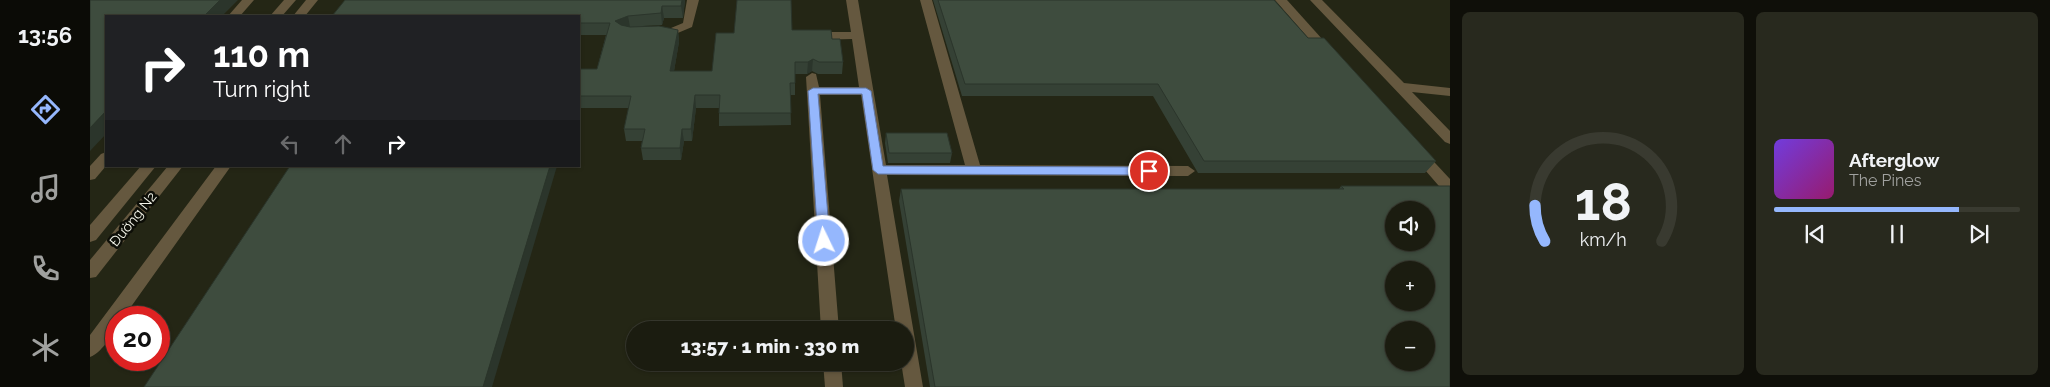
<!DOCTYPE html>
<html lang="en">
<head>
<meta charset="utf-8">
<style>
  body { margin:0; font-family:Raleway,sans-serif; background:#28291e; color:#f1f3f6; height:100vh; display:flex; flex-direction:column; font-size:19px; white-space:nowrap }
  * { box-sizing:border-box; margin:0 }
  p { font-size:16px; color:#a0a19f }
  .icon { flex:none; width:28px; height:28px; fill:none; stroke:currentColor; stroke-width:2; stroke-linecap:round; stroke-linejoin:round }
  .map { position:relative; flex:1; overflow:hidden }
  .panel { display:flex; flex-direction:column; gap:12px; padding:12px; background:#0f0f09; width:600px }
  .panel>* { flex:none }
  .hud { position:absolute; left:15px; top:15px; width:475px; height:152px; border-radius:0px; box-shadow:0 1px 4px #0004,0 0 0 1px #393a30; background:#202124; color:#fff; overflow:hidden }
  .tools { position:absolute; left:1295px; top:201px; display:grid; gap:10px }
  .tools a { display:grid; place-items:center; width:50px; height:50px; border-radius:50%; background:#1b1c10; box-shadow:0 1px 4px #0004,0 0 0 1px #393a30; font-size:25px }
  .speed { position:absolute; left:15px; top:306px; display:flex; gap:10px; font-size:25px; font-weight:700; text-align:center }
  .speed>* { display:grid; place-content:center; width:65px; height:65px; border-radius:50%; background:#1b1c10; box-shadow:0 1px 4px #0004,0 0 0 1px #393a30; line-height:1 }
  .speed .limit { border:8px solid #d22; background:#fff; color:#111 }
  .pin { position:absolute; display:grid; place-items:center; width:42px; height:42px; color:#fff; margin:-21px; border:2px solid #fff; border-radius:50%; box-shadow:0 1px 5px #0007 }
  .me { position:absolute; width:55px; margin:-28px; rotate:356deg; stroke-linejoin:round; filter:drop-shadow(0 0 4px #0008) }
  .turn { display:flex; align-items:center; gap:18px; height:105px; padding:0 25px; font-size:22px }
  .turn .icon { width:65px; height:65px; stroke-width:2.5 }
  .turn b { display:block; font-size:35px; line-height:42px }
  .lanes { display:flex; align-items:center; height:48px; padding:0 25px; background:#0003; justify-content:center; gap:25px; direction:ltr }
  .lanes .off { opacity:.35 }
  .panel .card { flex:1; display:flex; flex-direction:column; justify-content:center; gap:8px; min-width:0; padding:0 18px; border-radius:8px; background:#28291e }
  .panel .dial { align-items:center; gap:0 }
  .dial svg { height:130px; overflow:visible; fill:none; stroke:#393a30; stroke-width:7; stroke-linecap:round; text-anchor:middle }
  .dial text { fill:#f1f3f6; stroke:none }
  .song { display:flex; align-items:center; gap:15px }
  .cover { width:60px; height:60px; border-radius:8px; background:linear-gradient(135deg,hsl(260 70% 55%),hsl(320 70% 35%)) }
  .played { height:5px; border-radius:2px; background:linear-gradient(90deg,#95b7fd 75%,#393a30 75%) }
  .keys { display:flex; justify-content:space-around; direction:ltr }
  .panel .tiles { flex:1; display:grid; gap:12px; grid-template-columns:repeat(2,1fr) }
  .trip { position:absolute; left:536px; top:321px; width:288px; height:50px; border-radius:25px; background:#1b1c10; box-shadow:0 1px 4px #0004,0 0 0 1px #393a30; font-weight:800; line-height:50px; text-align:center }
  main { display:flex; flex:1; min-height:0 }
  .tab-bar { display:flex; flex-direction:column; width:90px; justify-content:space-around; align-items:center; background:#0b0b06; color:#a0a19f }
  .tab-bar .icon { width:35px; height:35px }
  .tab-bar .current { color:#95b7fd }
  .tab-bar b { font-size:22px; color:#f1f3f6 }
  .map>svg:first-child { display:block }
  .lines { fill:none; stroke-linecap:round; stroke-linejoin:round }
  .minor { fill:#65583f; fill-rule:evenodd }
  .wall { fill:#354135 }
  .shaded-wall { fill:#2b352b }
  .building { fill:#3e4c3e; stroke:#2b352b; fill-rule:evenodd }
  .route { fill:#95b7fd; stroke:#6177a4 }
  .labels { text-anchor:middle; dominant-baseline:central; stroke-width:5; stroke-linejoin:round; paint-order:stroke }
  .street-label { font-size:14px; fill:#f5f6eb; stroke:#0d0e07 }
</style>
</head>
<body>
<main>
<nav class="tab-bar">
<b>13:56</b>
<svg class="icon current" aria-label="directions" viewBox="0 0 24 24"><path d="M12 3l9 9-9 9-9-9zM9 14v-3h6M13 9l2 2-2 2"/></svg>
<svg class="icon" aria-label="music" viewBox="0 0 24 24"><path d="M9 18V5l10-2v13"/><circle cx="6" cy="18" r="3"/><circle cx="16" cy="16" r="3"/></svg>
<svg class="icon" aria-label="phone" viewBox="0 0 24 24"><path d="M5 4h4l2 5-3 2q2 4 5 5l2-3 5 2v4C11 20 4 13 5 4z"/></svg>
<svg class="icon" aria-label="climate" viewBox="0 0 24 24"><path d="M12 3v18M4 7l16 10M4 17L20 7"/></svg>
</nav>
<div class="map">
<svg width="1360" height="387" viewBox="0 0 1360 387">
  <rect width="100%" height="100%" fill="#242615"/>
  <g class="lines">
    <!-- minor -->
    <g class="minor">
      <polygon points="152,0 164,0 150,16 138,16"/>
      <polygon points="194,0 206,0 192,16 180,16"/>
      <polygon points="216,0 228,0 215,16 203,16"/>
      <polygon points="597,0 609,0 602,27 583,35 565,35 565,29 581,28 593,23"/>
      <polygon points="756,0 768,0 796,165 875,165 830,0 842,0 890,165 1098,166 1105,171 1098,176 797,175 833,387 815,387 811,362 815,362 815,330 806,330 771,95 730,95 749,330 731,330 716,77 722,73 726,74 729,87 769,87 762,39 721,40 715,36 721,32 761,32"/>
      <polygon points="1185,0 1197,0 1242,50 1244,53 1242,56 1234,56"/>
      <polygon points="1220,0 1232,0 1314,83 1360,88 1360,96 1322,92 1360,131 1360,144 1355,142"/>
      <polygon points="1327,147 1332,149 1360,179 1360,194 1355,193 1322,155 1320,152"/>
      <polygon points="16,152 16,166 5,179 0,180 0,166 11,154"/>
      <polygon points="51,166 66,166 6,240 0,242 0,225"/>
      <polygon points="78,166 93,166 6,277 0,278 0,260"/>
      <path d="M126 166H141L33 318H26C26 331 13 352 0 357V335Z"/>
      <polygon points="733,362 751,362 753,387 735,387"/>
    </g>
  </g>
  <!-- wall -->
  <g class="wall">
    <polygon points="255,0 595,0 593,18 574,18 572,25 553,26 588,30 589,42 584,71 622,71 644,33 702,30 742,39 753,62 752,74 728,74 722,71 717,74 705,74 705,95 700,95 701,125 629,126 629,108 606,108 602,141 594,141 591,160 553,160 551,148 552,141 536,141 534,129 539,108 489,108 489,69 507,69 516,35 489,35 489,16"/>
    <polygon points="843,0 1184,0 1218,38 1346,161 1335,173 1108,173 1063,96 872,96"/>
    <polygon points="796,133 862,153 860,163 798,163 795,143"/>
    <polygon points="1251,186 1360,186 1360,387 840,387 809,201 811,189 1249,189"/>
  </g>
  <!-- shaded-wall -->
  <g class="shaded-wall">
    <polygon points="130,0 148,0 132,16 114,16"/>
    <polygon points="592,0 595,0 593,18 591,6"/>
    <polygon points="572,6 574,18 572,25 571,13"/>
    <polygon points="538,16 540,27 527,32 525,21"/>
    <polygon points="588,30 589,42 582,83 580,71"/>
    <polygon points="723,59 722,71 717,74 718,62"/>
    <polygon points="605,95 606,108 602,141 601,129"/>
    <polygon points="16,111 16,134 0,151 0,128"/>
    <polygon points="592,129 594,141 591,160 590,148"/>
    <polygon points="460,166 467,166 402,387 393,387"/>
  </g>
  <!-- building -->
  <g class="building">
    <polygon points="0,0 130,0 114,16 16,16 16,111 0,128"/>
    <polygon points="255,0 592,0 591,6 572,6 571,13 538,16 525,21 531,25 540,27 569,26 588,30 580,71 622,71 626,33 644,33 647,0 701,0 702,30 741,30 742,39 750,39 753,62 729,62 723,59 718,62 705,62 705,83 700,83 701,113 629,113 630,95 605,95 601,129 592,129 590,148 551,148 555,129 534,129 541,96 489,96 489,69 507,69 520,23 489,23 489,16 242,16"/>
    <polygon points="848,0 1184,0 1218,38 1234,38 1346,161 1114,161 1068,84 875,84"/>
    <polygon points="796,133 857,133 862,153 799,153"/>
    <polygon points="200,166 460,166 393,387 54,387"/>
    <path d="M1251 186H1360V387H845L811 189H1254ZM1304 210H1336V242H1304ZM1304 270H1336V302H1304ZM1304 330H1336V362H1304Z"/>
  </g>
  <!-- route -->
  <polygon class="route" points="776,88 781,91 793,166 1059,167 1065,171 1059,175 788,174 783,170 772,94 728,94 740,241 734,246 728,241 718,91 723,88"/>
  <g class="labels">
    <!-- street labels -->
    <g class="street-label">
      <text transform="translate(43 219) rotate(-51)">Đường N2</text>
    </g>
  </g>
</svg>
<div class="tools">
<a><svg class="icon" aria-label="sound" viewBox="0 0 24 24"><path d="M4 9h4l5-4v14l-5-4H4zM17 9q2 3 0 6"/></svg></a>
<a>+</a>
<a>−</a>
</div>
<div class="speed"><div class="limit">20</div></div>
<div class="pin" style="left:1059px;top:171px;background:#d93025"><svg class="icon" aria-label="arrive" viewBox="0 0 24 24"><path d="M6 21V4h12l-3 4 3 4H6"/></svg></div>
<svg class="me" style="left:734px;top:241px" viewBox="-20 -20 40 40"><circle r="17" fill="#95b7fd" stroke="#fff" stroke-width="3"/><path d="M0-11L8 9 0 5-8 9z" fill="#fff"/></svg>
<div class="trip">13:57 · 1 min · 330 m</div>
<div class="hud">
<div class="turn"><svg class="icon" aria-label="right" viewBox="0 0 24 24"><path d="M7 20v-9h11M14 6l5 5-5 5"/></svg><div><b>110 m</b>Turn right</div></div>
<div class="lanes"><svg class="icon off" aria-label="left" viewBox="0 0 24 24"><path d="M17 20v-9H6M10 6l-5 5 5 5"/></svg><svg class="icon off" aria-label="ahead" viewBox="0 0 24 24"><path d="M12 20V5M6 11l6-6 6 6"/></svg><svg class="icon" aria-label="right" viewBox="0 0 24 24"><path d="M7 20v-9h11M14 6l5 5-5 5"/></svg></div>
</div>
</div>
<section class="panel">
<div class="tiles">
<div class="card dial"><svg viewBox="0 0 100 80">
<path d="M14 69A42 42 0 1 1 86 69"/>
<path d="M14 69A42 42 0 0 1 8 47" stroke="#95b7fd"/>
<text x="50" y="56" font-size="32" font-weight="700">18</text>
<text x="50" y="72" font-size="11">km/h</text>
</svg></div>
<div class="card">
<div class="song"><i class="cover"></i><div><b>Afterglow</b><p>The Pines</p></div></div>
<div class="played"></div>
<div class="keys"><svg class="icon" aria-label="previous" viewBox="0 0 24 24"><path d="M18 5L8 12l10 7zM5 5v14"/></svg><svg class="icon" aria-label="pause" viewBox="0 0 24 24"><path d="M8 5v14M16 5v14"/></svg><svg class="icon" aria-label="next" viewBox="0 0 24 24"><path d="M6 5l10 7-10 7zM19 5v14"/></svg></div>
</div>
</div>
</section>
</main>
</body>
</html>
